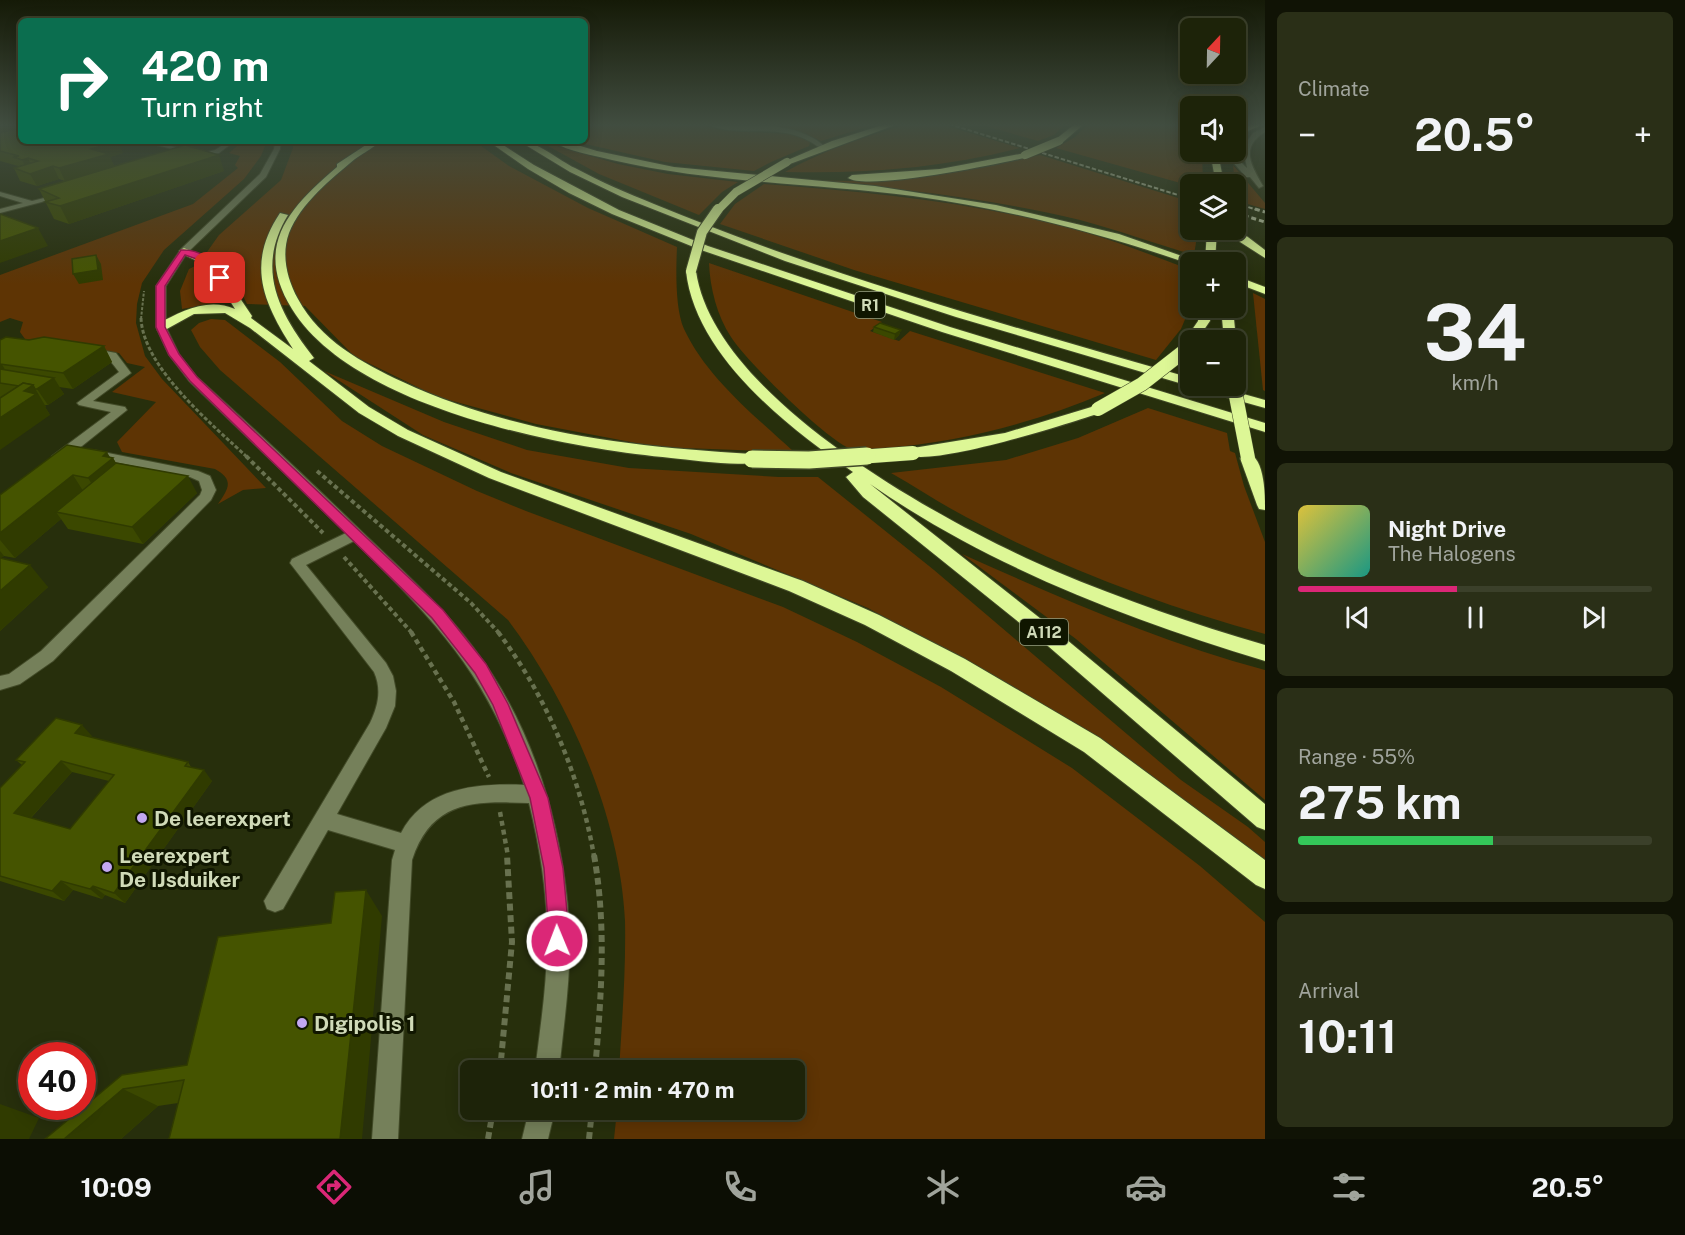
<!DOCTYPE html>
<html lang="en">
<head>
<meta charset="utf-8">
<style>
  body { margin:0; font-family:"Public Sans",sans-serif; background:#2a2f17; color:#f1f3f6; height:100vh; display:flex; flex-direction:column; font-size:22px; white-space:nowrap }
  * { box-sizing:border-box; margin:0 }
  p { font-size:20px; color:#a0a49c }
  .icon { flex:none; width:33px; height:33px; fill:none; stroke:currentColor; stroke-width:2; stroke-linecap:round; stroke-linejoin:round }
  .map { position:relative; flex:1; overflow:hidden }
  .details { display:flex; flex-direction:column; gap:12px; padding:12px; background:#101305; width:420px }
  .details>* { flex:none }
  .banner { position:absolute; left:18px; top:18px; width:570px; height:126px; border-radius:9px; box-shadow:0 3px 15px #0003,0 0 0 2px #3b402a; background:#0b6e4f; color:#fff; overflow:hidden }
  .needle { width:39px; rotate:22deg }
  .controls { position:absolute; left:1180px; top:18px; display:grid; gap:12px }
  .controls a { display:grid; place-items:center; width:66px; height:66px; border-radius:9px; background:#1d2309; box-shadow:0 3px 15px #0003,0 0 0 2px #3b402a; font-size:30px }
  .speed { position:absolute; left:18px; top:1042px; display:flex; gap:12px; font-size:30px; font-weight:700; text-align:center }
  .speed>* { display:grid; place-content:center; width:78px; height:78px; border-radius:50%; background:#1d2309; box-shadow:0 3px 15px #0003,0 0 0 2px #3b402a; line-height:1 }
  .speed .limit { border:9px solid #d22; background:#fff; color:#111 }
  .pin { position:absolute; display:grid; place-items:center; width:51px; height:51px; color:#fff; margin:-26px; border-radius:12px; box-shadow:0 3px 9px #0006 }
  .me { position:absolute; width:66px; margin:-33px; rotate:359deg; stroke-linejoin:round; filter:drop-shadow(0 0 4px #0008) }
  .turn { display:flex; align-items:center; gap:21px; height:126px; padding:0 24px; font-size:27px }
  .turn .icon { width:78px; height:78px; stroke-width:2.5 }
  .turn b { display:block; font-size:42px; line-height:51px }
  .big { font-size:45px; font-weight:700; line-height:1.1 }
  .details .card { flex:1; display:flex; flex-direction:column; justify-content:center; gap:9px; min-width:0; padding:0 21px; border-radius:9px; background:#2a2f17 }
  .details .dial { align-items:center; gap:0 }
  .dial b { font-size:78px; line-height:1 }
  .song { display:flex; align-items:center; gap:18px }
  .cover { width:72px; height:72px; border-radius:9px; background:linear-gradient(135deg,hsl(50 70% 55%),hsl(170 70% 35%)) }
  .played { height:6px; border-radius:3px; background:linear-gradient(90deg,#db2777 45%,#3b402a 45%) }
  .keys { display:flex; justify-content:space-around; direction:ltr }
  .heat { display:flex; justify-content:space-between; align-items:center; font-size:33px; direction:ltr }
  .charge { height:9px; border-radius:4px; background:linear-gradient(90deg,#34c759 55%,#3b402a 0) }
  .trip { position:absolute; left:460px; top:1060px; width:345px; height:60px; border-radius:9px; background:#1d2309; box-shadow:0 3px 15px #0003,0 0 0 2px #3b402a; font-weight:700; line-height:60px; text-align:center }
  .menu { display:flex; height:96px; justify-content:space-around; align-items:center; background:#0c0e04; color:#a0a49c }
  .menu .icon { width:42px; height:42px }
  .menu .active { color:#db2777 }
  .menu b { font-size:27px; color:#f1f3f6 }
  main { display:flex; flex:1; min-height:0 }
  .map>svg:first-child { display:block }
  .green { fill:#5e3404 }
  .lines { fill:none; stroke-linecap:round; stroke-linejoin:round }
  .minor-casing { stroke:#424a28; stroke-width:2 }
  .highway-casing { stroke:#424a28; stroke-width:2 }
  .path-far4 { stroke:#68714f; stroke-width:2; stroke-dasharray:3 1.5; stroke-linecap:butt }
  .path-far3 { stroke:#68714f; stroke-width:3; stroke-dasharray:4 2; stroke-linecap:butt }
  .path-far2 { stroke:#68714f; stroke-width:4; stroke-dasharray:4.5 3; stroke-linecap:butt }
  .path-far1 { stroke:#68714f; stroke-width:4.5; stroke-dasharray:5 4; stroke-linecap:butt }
  .path { stroke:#68714f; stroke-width:6; stroke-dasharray:7 4.5; stroke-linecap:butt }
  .minor { fill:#75805a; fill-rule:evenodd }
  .highway { fill:#ddf796; fill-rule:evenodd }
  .rail-far1 { stroke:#b5bf9d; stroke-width:2; stroke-dasharray:4.5 2; stroke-linecap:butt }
  .rail { stroke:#b5bf9d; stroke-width:3; stroke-dasharray:5 3; stroke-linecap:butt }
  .highway-bridge-far3-casing { stroke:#424a28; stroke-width:9; stroke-linecap:butt }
  .highway-bridge-far2-casing { stroke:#424a28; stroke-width:12; stroke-linecap:butt }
  .highway-bridge-far1-casing { stroke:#424a28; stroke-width:15; stroke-linecap:butt }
  .highway-bridge-casing { stroke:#424a28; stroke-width:20; stroke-linecap:butt }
  .highway-bridge-far3 { stroke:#ddf796; stroke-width:8 }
  .highway-bridge-far2 { stroke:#ddf796; stroke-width:10 }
  .highway-bridge-far1 { stroke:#ddf796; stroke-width:14 }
  .highway-bridge { stroke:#ddf796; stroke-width:17 }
  .wall { fill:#3b4800; fill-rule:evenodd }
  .shaded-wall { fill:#303b00 }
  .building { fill:#455400; stroke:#303b00; stroke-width:1.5; fill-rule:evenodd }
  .route { fill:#db2777; stroke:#8e194d; stroke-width:1.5 }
  .poi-dot { fill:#c3a7f2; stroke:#101600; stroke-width:2 }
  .labels { text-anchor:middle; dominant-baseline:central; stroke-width:6; stroke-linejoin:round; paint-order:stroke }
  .shield { fill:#101600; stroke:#969f81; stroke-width:1.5 }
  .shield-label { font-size:16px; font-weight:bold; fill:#d0dab8 }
  .near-poi-label { font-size:21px; font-weight:bold; fill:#d0dab8; stroke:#101600; text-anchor:start }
</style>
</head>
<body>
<main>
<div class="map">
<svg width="1265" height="1139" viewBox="0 0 1265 1139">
  <rect width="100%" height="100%" fill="#272f0c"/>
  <!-- green -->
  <g class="green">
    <polygon points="585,124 698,124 720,130 788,134 811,139 809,146 771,162 754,171 665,162 572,141 585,141"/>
    <polygon points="728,124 876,124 821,141 799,131"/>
    <path d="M908 124H940L1020 148C943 168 865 174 785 172 824 150 866 136 908 124Z"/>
    <polygon points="979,124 1065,124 1054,135 1038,141"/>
    <polygon points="1088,124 1191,124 1191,152 1202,152 1203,184 1191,186 1056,148 1075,137"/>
    <path d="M243 141H267L261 156 244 179 164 250 142 283 137 304 136 323 145 356 162 379 266 488 243 490 218 504C228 489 235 480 215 469L122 452 117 442 156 402 112 392 145 367 127 363 119 353 25 339 20 332 23 322 10 318 0 322V275L193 204 238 168 235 165 240 156 229 153Z"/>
    <path d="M293 141H474L509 166 588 208 677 247C676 269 675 309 684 329 707 378 755 416 794 452L657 447 536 424 438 397 354 356 305 306 247 304 226 262 207 252 219 235 281 180 293 148Z"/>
    <polygon points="539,141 618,164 668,174 738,182 722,192 699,215 599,174"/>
    <path d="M1040 155 1191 202V230H1198L1194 255C1156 244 1118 230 1080 220 988 198 893 187 799 180L850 181 932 176Z"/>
    <polygon points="1233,165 1265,203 1265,209 1237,201"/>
    <path d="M764 184C873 192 983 203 1088 233 1123 244 1157 257 1191 270V305L1181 329 1156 360 854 270 720 224 735 204Z"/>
    <path d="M709 263 882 322 870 331 899 341 910 331 1105 393C1036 422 961 442 885 448 876 449 863 452 854 450 832 446 744 359 731 337 717 316 710 288 709 263Z"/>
    <polygon points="195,266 205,268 208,282 222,302 182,309 180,291 189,269"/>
    <polygon points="1253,293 1265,299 1265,391 1263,390"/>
    <path d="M211 319 225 320 280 362 342 421 382 446 477 491 526 511 783 607 857 642 941 687 1072 768 1200 866 1265 922V1139H614L617 1110H795V1071H619C622 1021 626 971 625 921 620 816 570 703 508 620L220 370 200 347 191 330 199 323Z"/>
    <polygon points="324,371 444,422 527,450 629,468 779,477 818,477 934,570 1181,780 1248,827 1265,842 1265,863 1092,733 868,608 691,534 511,473 423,435"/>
    <path d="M1148 408 1227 433 1230 451 1235 453 1244 486 1265 542V634C1163 606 1060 567 966 517 941 504 916 487 891 473L1006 460 1078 438Z"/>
    <path d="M962 554C1061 598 1160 642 1265 670V800L1076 639Z"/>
  </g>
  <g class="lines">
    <!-- minor casing -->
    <g class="minor-casing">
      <g id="minor">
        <path d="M707 124C742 124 799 121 825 147L820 148C781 118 742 141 707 124Z"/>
        <path d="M1265 127V132C1240 147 1251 165 1263 186L1259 188 1250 177H1246L1224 152H1230L1247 168 1243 147 1253 133Z"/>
        <polygon points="141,141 152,141 194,152 191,154"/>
        <polygon points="229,141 231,144 219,153 193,159 190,157 215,150"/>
        <path d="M275 141H281L280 149 266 177 187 253 166 286V327L179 354 197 377C251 426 304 475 356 526 396 565 439 602 473 647 533 725 562 824 569 921 572 971 564 1021 559 1071H535C540 1029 547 986 547 943 548 896 540 848 529 803 474 801 432 800 412 860L398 1139H372L392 860 395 850 328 830 283 909 275 912 267 909 264 901 370 723C378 706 382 690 374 672L290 563 292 559 346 533 189 381 169 355 156 327V286L181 249 260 174 274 149ZM354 541C435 621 488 674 524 785 478 783 425 787 401 833L337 814 386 728 395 706 396 691 393 676 386 663 306 565Z"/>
        <polygon points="0,192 32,201 64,193 68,195 0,213 0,209 23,203 0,196"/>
        <polygon points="89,348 116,353 131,373 93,401 125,407 127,410 62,462 52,462 51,459 52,456 111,412 79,405 77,403 119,372 108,358 85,353 85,349"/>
        <polygon points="93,450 198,471 210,476 216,490 211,500 53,661 20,684 0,690 0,676 9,674 41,651 200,495 202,490 199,481 190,477 89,457 87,454"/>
        <polygon points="529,1110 555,1110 548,1139 522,1139"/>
      </g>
    </g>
    <!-- highway casing -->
    <g class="highway-casing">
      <g id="highway">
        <polygon points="886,124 898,124 790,164 783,162 832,141"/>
        <polygon points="1075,124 1084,124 1062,143 1056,143 1056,139"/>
        <polygon points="1253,124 1264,124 1236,136 1236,131"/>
        <path d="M372 141H381C373 148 363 153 355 159 331 179 301 203 289 233 281 255 287 279 298 299 320 340 362 363 403 382 513 433 632 447 752 454L760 459 757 462C737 467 694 460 671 458 563 448 353 408 292 309 253 246 289 208 337 167V164Z"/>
        <polygon points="488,141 497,141 534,165 619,210 708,246 950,327 1265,423 1265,432 942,332 701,250 612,214 569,193 528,169"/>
        <path d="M519 141C538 141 558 160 575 168 601 182 627 193 654 204 828 276 1010 326 1191 378V386H1193L1186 385 956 317 785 261 622 197 570 172Z"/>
        <path d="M552 141H564L597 151 674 167 875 186 996 205 1119 234 1199 262 1190 264C1100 233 1008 209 913 196 813 183 711 183 612 160 594 155 568 152 552 141Z"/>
        <polygon points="1210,152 1218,152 1224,184 1216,184"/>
        <path d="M1025 153 1029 155 1028 157C1000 164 867 191 848 178L852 175 940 169Z"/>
        <path d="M280 213 288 215C255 269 279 313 314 358L309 361 369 407 408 430 501 472 803 581 879 615 965 659 1100 738 1265 860V889L1256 885 1084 752 951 671 865 625 789 591 489 478 398 436 359 413 250 328 225 313 194 314 165 330H157V324C181 312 207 297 235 309L208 266 180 253 179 251 184 248 215 261 252 316 251 318 293 349C263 302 246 264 280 213Z"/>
        <polygon points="1236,228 1265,250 1265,258 1240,242 1229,230 1236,230"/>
        <polygon points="1207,230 1217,230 1215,262 1205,262"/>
        <path d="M691 268 696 271C714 399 946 524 1055 571 1124 600 1193 624 1265 645V661C1127 619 990 567 870 484L1055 630 1265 804V830L1257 827 1041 640 863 497 846 477 853 472C788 428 695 355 686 271Z"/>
        <polygon points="1236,276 1265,287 1265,294 1236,283"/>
        <polygon points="1200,308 1212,308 1210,321 1197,340 1191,340 1191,344 1187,343 1185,340 1198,321"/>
        <polygon points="1221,308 1233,308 1236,340 1224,340"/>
        <polygon points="1195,386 1215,386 1265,400 1265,408 1197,389"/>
        <path d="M1098 405 1105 409 1103 412C1077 421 921 471 905 453L913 448 1005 433Z"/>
        <path d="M1248 453C1265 458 1265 496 1265 510L1259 509 1257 505 1240 458Z"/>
      </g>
    </g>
    <!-- path-far4 -->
    <polyline class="path-far4" points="141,319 144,291"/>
    <!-- path-far3 -->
    <path class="path-far3" d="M141 318C143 368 213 425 248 458"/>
    <!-- path-far2 -->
    <g class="path-far2">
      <polyline points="246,456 323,533"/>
      <polyline points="317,471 471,603 499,633"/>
      <polyline points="344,557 412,633"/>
    </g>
    <!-- path-far1 -->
    <g class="path-far1">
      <polyline points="411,632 454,702 489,777"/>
      <path d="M498 632C547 697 580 776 594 856"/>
      <polyline points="500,812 508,856"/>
    </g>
    <!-- path -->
    <g class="path">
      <path d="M594 855C607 928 601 998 595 1071"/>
      <polyline points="500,1071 512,942 507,855"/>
      <polyline points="488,1139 493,1110"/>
      <polyline points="589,1139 592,1110"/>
    </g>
    <!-- minor -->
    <use href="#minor" class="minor"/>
    <!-- highway -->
    <use href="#highway" class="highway"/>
    <!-- rail-far1 -->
    <g class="rail-far1">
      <polyline points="949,124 1191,199"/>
      <polyline points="1236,203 1260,211"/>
    </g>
    <!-- rail -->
    <g class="rail">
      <polyline points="1255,209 1265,212"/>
      <polyline points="1236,213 1265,222"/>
    </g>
    <!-- highway-bridge-far3 casing -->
    <g class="highway-bridge-far3-casing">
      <g id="highway-bridge-far3">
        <polyline points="1025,155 1059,141"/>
        <polyline points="717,211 736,192 787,162"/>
      </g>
    </g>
    <!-- highway-bridge-far2 casing -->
    <g class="highway-bridge-far2-casing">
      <polyline id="highway-bridge-far2" points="691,271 702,232 718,209"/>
    </g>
    <!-- highway-bridge-far1 casing -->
    <g class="highway-bridge-far1-casing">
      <g id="highway-bridge-far1">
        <polyline points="1234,386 1248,458"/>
        <polyline points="1098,409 1142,384 1183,352"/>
        <polyline points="845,458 913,453"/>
      </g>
    </g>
    <!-- highway-bridge casing -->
    <g class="highway-bridge-casing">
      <polyline id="highway-bridge" points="752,459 809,460 867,456"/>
    </g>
    <!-- highway-bridge-far3 -->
    <use href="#highway-bridge-far3" class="highway-bridge-far3"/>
    <!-- highway-bridge-far2 -->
    <use href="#highway-bridge-far2" class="highway-bridge-far2"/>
    <!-- highway-bridge-far1 -->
    <use href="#highway-bridge-far1" class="highway-bridge-far1"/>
    <!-- highway-bridge -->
    <use href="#highway-bridge" class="highway-bridge"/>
  </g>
  <!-- wall -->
  <g class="wall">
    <polygon points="0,124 21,124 21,128 0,133 21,141 123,153 110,157 114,166 65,181 59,179 37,186 20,181 14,168 19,167 18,166 0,161"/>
    <polygon points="224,171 69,224 54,219 39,189"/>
    <polygon points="874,327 901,330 899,335 894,340 873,332"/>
    <polygon points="0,340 29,340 104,346 112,362 73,389 59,387 64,394 48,405 45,405 46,407 45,407 50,415 0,397"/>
    <polygon points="110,457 113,458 116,463 197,493 143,544 68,529 61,519 15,558 4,556 0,558 48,587 0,631 0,495"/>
    <path d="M92 736 91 737 188 762 191 767 212 781 125 903 105 895 102 899 73 890 64 901 0 881V788L22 765 16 760ZM72 772 109 781 70 829 31 818Z"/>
    <polygon points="382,916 178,1103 158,1106 121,1139 122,1075 187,1065"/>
  </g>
  <!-- shaded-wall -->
  <g class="shaded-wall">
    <polygon points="0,124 21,124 21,128 0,133"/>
    <polygon points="118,141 123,153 110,157 114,166 65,181 59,168 91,149"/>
    <polygon points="219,155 224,171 69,224 60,206"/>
    <polygon points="28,158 34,171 28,172 22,160"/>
    <polygon points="53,166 59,179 37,186 30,174"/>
    <polygon points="38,228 48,246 0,263 0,241"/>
    <polygon points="96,255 101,264 103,280 79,284 73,274"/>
    <polygon points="901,330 899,335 894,340 895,334"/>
    <polygon points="104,346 112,362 73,389 63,373"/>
    <polygon points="1,363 11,379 3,384 0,379 0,364"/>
    <polygon points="54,378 64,394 48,405 37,389"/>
    <polygon points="33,385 46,407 45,407 50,415 0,450 0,418 24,391"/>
    <polygon points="107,452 111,459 113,458 126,480 102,500 88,478 103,456"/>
    <polygon points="73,475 87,497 56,512 61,519 15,558 0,540 0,533"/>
    <polygon points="188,476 197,493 143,544 132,527"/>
    <polygon points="0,551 4,556 0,559"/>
    <polygon points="30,565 48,587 0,631 0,591"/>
    <polygon points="82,725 92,736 85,744 75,733"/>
    <polygon points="61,761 72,772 26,823 14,813"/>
    <polygon points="204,770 212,781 125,903 114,893"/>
    <polygon points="61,881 73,890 64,901 52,891"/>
    <polygon points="93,886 105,895 102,899 90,889"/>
    <polygon points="366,890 382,916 362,1139 340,1139"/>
    <polygon points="123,1089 158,1106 121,1139 64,1139"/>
    <polygon points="0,1104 39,1118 29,1139 0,1139"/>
  </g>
  <!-- building -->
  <g class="building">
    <polygon points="16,129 21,131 21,141 118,141 91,149 109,154 59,168 53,166 30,174 14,168 38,161 28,158 22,160 13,157 19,156 0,151 0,133"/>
    <polygon points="185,145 219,155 60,206 45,202 59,198 39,189"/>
    <polygon points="0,214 38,228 0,241"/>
    <polygon points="96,255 98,270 73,274 72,259"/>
    <polygon points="880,323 901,330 895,334 874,327"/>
    <polygon points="6,337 29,340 44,337 104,346 63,373 0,364 0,340"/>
    <polygon points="0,369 54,378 37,389 35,389 33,385 23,383 19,386 0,383"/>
    <polygon points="23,383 33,385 24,391 36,394 0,418 0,398"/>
    <polygon points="67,445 107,452 103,456 113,458 88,478 73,475 0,533 0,495"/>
    <polygon points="116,463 188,476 132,527 56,512"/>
    <polygon points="0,558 30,565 0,591"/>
    <path d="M56 718 82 725 75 733 188 762 185 766 204 770 114 893 93 886 90 889 61 881 52 891 0 876V788L25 762 16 760ZM61 761 114 775 70 829 14 813Z"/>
    <polygon points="366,890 340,1139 169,1139 184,1080 123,1089 64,1139 45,1139 122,1075 187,1065 218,937 331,923 335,892"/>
  </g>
  <!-- sky -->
  <linearGradient id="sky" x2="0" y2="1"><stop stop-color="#151a07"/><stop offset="0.44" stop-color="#414d40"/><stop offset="1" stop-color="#414d40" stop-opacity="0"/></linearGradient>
  <rect width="1265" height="284" fill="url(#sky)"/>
  <!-- route -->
  <path class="route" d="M181 250C201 249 216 261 224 278L217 280 205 262 185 255 165 286V327L179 354 197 377 443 610 486 664 508 704 548 798 563 868 568 923V941L565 948 557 951 550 948 547 941 548 923 544 868 530 798 493 705 475 673 432 618 190 381 169 355 156 327V286Z"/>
  <!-- markers -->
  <g class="poi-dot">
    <circle cx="142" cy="818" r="6"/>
    <circle cx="107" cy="867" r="6"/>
    <circle cx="302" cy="1023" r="6"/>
  </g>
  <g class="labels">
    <!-- shield labels -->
    <g class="shield">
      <rect x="855" y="292" width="30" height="26" rx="4.5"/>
      <rect x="1020" y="619" width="48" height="26" rx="4.5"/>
    </g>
    <g class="shield-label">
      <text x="870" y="305">R1</text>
      <text x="1044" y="632">A112</text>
    </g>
    <!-- near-poi labels -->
    <g class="near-poi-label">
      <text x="154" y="818">De leerexpert</text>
      <text x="119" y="855">Leerexpert<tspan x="119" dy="24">De IJsduiker</tspan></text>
      <text x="314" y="1023">Digipolis 1</text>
    </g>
  </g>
</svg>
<div class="controls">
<a><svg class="needle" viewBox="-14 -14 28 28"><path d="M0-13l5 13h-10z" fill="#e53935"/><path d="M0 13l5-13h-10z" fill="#a0a49c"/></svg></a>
<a><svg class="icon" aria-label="sound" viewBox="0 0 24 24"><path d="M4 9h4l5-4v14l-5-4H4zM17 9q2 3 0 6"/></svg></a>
<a><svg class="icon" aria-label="layers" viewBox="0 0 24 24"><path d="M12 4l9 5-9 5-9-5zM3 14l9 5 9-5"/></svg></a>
<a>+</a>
<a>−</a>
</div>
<div class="speed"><div class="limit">40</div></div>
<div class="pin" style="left:220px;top:278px;background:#d93025"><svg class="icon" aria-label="arrive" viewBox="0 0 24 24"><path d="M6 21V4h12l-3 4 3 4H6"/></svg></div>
<svg class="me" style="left:557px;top:941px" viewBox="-20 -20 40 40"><circle r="17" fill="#db2777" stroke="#fff" stroke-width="3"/><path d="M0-11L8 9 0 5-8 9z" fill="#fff"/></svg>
<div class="trip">10:11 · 2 min · 470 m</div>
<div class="banner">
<div class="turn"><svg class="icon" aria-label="right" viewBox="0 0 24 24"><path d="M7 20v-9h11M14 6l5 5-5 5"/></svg><div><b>420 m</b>Turn right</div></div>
</div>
</div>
<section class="details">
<div class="card"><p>Climate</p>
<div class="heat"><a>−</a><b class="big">20.5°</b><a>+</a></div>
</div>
<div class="card dial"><b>34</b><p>km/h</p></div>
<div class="card">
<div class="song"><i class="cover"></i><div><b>Night Drive</b><p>The Halogens</p></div></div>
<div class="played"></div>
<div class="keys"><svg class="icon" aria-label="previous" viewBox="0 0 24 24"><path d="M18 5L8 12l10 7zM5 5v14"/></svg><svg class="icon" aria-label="pause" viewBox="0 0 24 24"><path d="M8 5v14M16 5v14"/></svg><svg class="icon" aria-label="next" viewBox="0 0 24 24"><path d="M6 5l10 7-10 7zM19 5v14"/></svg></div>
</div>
<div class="card"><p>Range · 55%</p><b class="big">275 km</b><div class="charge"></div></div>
<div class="card"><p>Arrival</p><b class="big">10:11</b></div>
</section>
</main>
<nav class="menu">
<b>10:09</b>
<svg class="icon active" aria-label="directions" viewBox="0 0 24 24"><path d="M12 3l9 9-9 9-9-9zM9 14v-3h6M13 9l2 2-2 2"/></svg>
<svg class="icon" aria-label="music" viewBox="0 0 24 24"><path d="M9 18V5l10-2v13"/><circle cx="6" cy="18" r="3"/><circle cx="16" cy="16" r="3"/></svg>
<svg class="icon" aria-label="phone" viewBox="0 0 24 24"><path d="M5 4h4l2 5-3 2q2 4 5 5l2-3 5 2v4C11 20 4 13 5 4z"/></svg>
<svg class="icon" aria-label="climate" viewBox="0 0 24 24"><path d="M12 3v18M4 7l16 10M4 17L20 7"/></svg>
<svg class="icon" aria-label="car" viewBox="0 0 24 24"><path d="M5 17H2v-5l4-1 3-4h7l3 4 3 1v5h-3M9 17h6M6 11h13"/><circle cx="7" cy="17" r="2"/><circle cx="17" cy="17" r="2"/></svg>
<svg class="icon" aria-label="filters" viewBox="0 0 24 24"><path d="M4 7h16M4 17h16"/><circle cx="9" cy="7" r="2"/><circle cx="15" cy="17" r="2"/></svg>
<b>20.5°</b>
</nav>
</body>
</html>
